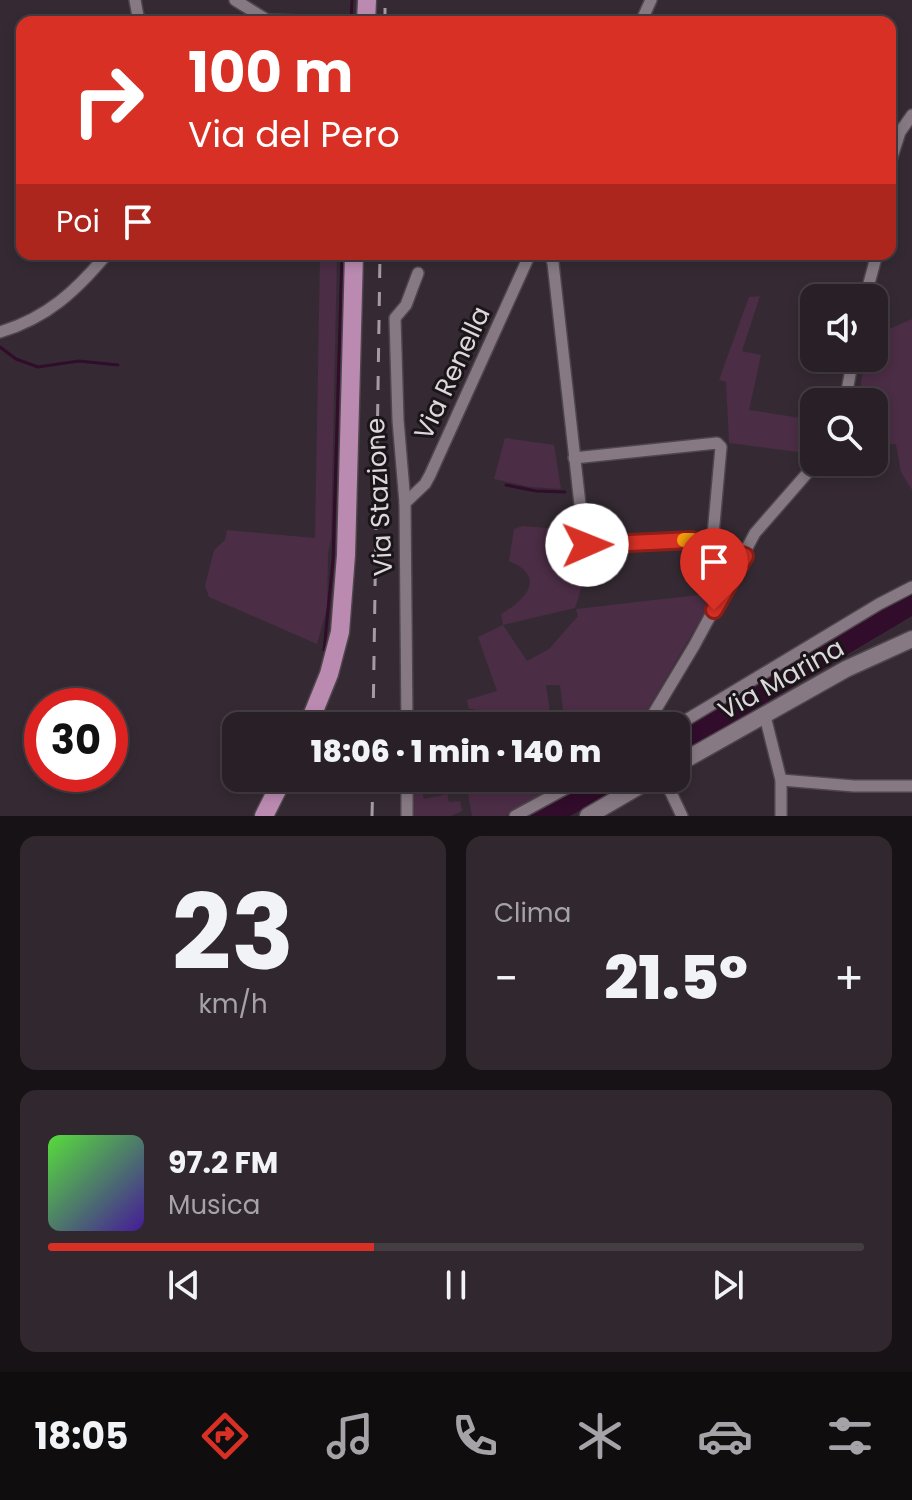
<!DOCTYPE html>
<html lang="it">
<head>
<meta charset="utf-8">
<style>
  body { margin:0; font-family:Poppins,sans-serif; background:#30282e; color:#f1f3f6; height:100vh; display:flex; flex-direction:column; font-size:30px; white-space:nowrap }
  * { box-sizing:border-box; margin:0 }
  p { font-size:26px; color:#a5a3a7 }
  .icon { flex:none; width:44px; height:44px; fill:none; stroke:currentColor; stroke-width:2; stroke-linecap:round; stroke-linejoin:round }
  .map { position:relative; height:816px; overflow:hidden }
  .drawer { display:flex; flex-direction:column; gap:20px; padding:20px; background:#161215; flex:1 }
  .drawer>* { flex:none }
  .banner { position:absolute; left:16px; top:16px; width:880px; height:244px; border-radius:16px; box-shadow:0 4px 12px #0003,0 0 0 2px #443e43; background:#d93025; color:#fff; overflow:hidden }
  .tools { position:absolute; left:800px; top:284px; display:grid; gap:16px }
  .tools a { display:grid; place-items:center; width:88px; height:88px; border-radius:16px; background:#282026; box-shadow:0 4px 12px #0003,0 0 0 2px #443e43; font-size:40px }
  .speed { position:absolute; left:24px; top:688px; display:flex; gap:16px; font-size:40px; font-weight:700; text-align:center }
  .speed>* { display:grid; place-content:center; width:104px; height:104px; border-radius:50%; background:#282026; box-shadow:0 4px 12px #0003,0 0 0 2px #443e43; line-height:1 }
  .speed .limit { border:12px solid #d22; background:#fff; color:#111 }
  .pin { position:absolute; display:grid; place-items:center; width:68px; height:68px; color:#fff; margin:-82px -34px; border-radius:50% 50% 50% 0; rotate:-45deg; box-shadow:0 0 8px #0007 }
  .pin .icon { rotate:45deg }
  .me { position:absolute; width:88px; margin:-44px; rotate:89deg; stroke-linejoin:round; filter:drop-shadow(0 0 6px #0008) }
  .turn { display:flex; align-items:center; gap:28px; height:168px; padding:0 40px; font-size:36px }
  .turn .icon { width:104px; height:104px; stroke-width:2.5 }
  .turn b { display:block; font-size:56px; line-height:68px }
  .then { display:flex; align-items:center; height:76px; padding:0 40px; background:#0003; gap:16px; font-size:30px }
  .big { font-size:60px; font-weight:800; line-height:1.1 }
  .drawer .card { flex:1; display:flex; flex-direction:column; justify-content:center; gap:12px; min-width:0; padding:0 28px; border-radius:16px; background:#30282e }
  .drawer .dial { align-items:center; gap:0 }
  .dial b { font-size:104px; line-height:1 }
  .song { display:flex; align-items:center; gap:24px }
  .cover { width:96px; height:96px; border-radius:12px; background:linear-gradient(135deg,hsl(110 70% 55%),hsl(260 70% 35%)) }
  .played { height:8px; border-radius:4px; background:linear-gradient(90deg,#d93025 40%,#443e43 40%) }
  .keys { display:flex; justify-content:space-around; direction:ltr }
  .heat { display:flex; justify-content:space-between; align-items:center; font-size:44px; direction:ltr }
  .drawer .tiles { flex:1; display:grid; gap:20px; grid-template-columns:1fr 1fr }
  .card:last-child { grid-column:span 2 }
  .trip { position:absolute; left:222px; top:712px; width:468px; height:80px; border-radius:16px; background:#282026; box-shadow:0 4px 12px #0003,0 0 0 2px #443e43; font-weight:800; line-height:80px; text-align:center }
  .dock { display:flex; height:128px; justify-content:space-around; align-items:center; background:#100d0f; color:#a5a3a7 }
  .dock .icon { width:56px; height:56px }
  .dock .active { color:#d93025 }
  .dock b { font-size:36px; color:#f1f3f6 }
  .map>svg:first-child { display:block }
  .green { fill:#4b2d45 }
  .water { fill:#310c2b }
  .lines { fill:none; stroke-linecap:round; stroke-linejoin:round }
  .stream { stroke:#310c2b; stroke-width:3 }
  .minor-casing { stroke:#4e464c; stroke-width:14 }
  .secondary-casing { stroke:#4e464c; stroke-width:19 }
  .primary-casing { stroke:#4e464c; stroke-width:21 }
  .minor { stroke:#867983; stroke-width:11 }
  .secondary { stroke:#867983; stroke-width:16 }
  .primary { stroke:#bb8ab1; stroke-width:18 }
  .rail { stroke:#a49ca2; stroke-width:3; stroke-dasharray:14 14; stroke-linecap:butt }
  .route-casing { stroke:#8d1f18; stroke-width:20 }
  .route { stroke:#d93025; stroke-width:14 }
  .slow { stroke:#f59e0b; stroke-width:14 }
  .labels { text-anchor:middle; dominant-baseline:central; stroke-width:6; stroke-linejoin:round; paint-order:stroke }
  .street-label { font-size:26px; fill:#ddd6db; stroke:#191518 }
</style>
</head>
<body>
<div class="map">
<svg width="912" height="816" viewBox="0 0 912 816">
  <rect width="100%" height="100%" fill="#352a33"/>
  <!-- green -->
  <g class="green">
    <polygon points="337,254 331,539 328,554 327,608 317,644 209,597 205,586 214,550 225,540 227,530 315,538 320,255"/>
    <polygon points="760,296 742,351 761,355 749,410 814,420 814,454 729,443 726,382 719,380 749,297"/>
    <polygon points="912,319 912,490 901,472 896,444 874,444 874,408 875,405 878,406 881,394 865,388 862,402 858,402 865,358 874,358 874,336"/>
    <polygon points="505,438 554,445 561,489 531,487 494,479"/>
    <path d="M523 526 571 530 578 549 592 554 575 608 503 625 527 661 549 649 578 616 576 609 716 593 638 726H565L560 685H546L552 726H480V719H475L474 709H469L467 700 497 691 478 637 503 625 501 614C525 600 548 577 509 561L514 529Z"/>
    <polygon points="465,778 568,778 506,816 472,816"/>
    <polygon points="419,780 424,799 443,795 447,792 449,802 460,801 462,811 451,816 412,816 412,782"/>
  </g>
  <!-- water -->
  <g class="water">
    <polygon points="912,592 912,616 676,756 676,732"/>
    <polygon points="595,778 637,778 570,816 528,816"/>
  </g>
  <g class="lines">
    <!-- stream -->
    <g class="stream">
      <polyline points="351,22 352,0"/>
      <polyline points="0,347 16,359 38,367 79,361 118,365"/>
      <polyline points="506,485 536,491 565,492"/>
      <polyline points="324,650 333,560 342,254"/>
    </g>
    <!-- minor casing -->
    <g class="minor-casing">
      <g id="minor">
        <polyline points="135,0 139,22"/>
        <polyline points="235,0 267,20 330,22"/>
        <polyline points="641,22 651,0"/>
        <polyline points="890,163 900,132 912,115"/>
        <polyline points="550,254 553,263 584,540 587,545 692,540 745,556"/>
        <polyline points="865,298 877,254"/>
        <path d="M0 332C47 318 76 291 107 254"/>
        <polyline points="845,402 853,358"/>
        <polyline points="574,458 717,443 721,447 712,546"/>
        <polyline points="405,503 425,484 430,475 530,254"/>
        <polyline points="765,716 781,780 781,816"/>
        <polyline points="407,726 405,503 398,420 395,318 406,305 418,273"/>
        <polyline points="646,726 694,646 755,533 817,462"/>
        <polyline points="676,726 879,604 912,587"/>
        <polyline points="407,778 407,816"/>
        <polyline points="664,778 682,816"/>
        <polyline points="781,780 854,786 912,786"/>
        <polyline points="515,816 585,778"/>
      </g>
    </g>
    <!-- secondary casing -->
    <g class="secondary-casing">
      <g id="secondary">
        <polyline points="676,765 846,669 912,639"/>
        <polyline points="588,816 653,778"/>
      </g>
    </g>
    <!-- primary casing -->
    <g class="primary-casing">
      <g id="primary">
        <polyline points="366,22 367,0"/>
        <polyline points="308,726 329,674 340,632 346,555 354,254"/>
        <polyline points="264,816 283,778"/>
      </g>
    </g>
    <!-- minor -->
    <use href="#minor" class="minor"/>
    <!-- secondary -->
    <use href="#secondary" class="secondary"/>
    <!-- primary -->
    <use href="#primary" class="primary"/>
    <!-- rail -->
    <g class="rail">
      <polyline points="385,22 385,0"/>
      <polyline points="373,726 380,254"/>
      <polyline points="372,816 373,778"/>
    </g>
  </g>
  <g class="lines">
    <!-- route casing -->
    <g class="route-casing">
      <polyline id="route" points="587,545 692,540 745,556 714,610"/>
    </g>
    <!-- route -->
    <use href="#route" class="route"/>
    <!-- slow -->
    <polyline class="slow" points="684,540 692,540 727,551"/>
  </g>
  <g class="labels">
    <!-- street labels -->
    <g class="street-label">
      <text transform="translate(452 373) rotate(-65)">Via Renella</text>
      <text transform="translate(379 497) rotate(-93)">Via Stazione</text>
      <text transform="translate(781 679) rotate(-29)">Via Marina</text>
    </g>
  </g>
</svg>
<div class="tools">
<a><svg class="icon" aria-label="sound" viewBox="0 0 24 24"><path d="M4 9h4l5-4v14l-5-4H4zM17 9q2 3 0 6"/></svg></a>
<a><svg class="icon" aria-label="search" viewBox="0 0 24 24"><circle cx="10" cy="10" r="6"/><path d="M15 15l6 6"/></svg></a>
</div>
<div class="speed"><div class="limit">30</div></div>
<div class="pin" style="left:714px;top:610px;background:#d93025"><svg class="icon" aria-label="arrive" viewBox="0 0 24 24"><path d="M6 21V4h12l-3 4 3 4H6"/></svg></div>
<svg class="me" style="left:587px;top:545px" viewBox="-20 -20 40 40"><circle r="19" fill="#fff"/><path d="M0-13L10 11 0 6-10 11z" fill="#d93025"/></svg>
<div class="trip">18:06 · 1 min · 140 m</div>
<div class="banner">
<div class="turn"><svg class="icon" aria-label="right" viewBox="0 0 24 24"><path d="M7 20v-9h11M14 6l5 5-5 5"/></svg><div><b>100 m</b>Via del Pero</div></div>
<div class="then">Poi<svg class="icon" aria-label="arrive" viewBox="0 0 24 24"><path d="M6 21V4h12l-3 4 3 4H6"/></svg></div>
</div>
</div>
<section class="drawer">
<div class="tiles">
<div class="card dial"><b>23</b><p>km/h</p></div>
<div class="card"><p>Clima</p>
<div class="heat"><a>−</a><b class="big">21.5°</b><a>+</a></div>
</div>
<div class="card">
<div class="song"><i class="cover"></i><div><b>97.2 FM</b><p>Musica</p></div></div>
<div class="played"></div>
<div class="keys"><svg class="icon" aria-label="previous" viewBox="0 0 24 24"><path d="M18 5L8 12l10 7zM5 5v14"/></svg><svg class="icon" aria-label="pause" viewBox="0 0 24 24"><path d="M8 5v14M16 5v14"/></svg><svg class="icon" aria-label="next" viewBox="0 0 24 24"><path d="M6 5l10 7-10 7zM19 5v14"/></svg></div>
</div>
</div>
</section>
<nav class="dock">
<b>18:05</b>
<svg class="icon active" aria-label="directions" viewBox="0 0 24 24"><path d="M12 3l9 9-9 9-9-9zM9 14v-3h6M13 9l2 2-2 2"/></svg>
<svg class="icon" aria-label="music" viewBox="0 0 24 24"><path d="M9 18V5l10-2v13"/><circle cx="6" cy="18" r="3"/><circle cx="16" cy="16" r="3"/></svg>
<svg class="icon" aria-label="phone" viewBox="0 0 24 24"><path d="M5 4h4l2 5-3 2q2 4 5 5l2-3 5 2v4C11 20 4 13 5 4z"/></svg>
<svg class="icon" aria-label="climate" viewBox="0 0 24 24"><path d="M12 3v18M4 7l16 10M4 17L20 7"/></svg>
<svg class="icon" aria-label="car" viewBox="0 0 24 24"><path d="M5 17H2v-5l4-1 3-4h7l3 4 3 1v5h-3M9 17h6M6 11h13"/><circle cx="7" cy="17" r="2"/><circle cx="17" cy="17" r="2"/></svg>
<svg class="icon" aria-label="filters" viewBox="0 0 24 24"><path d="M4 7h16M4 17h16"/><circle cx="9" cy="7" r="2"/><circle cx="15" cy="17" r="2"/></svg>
</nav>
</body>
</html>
